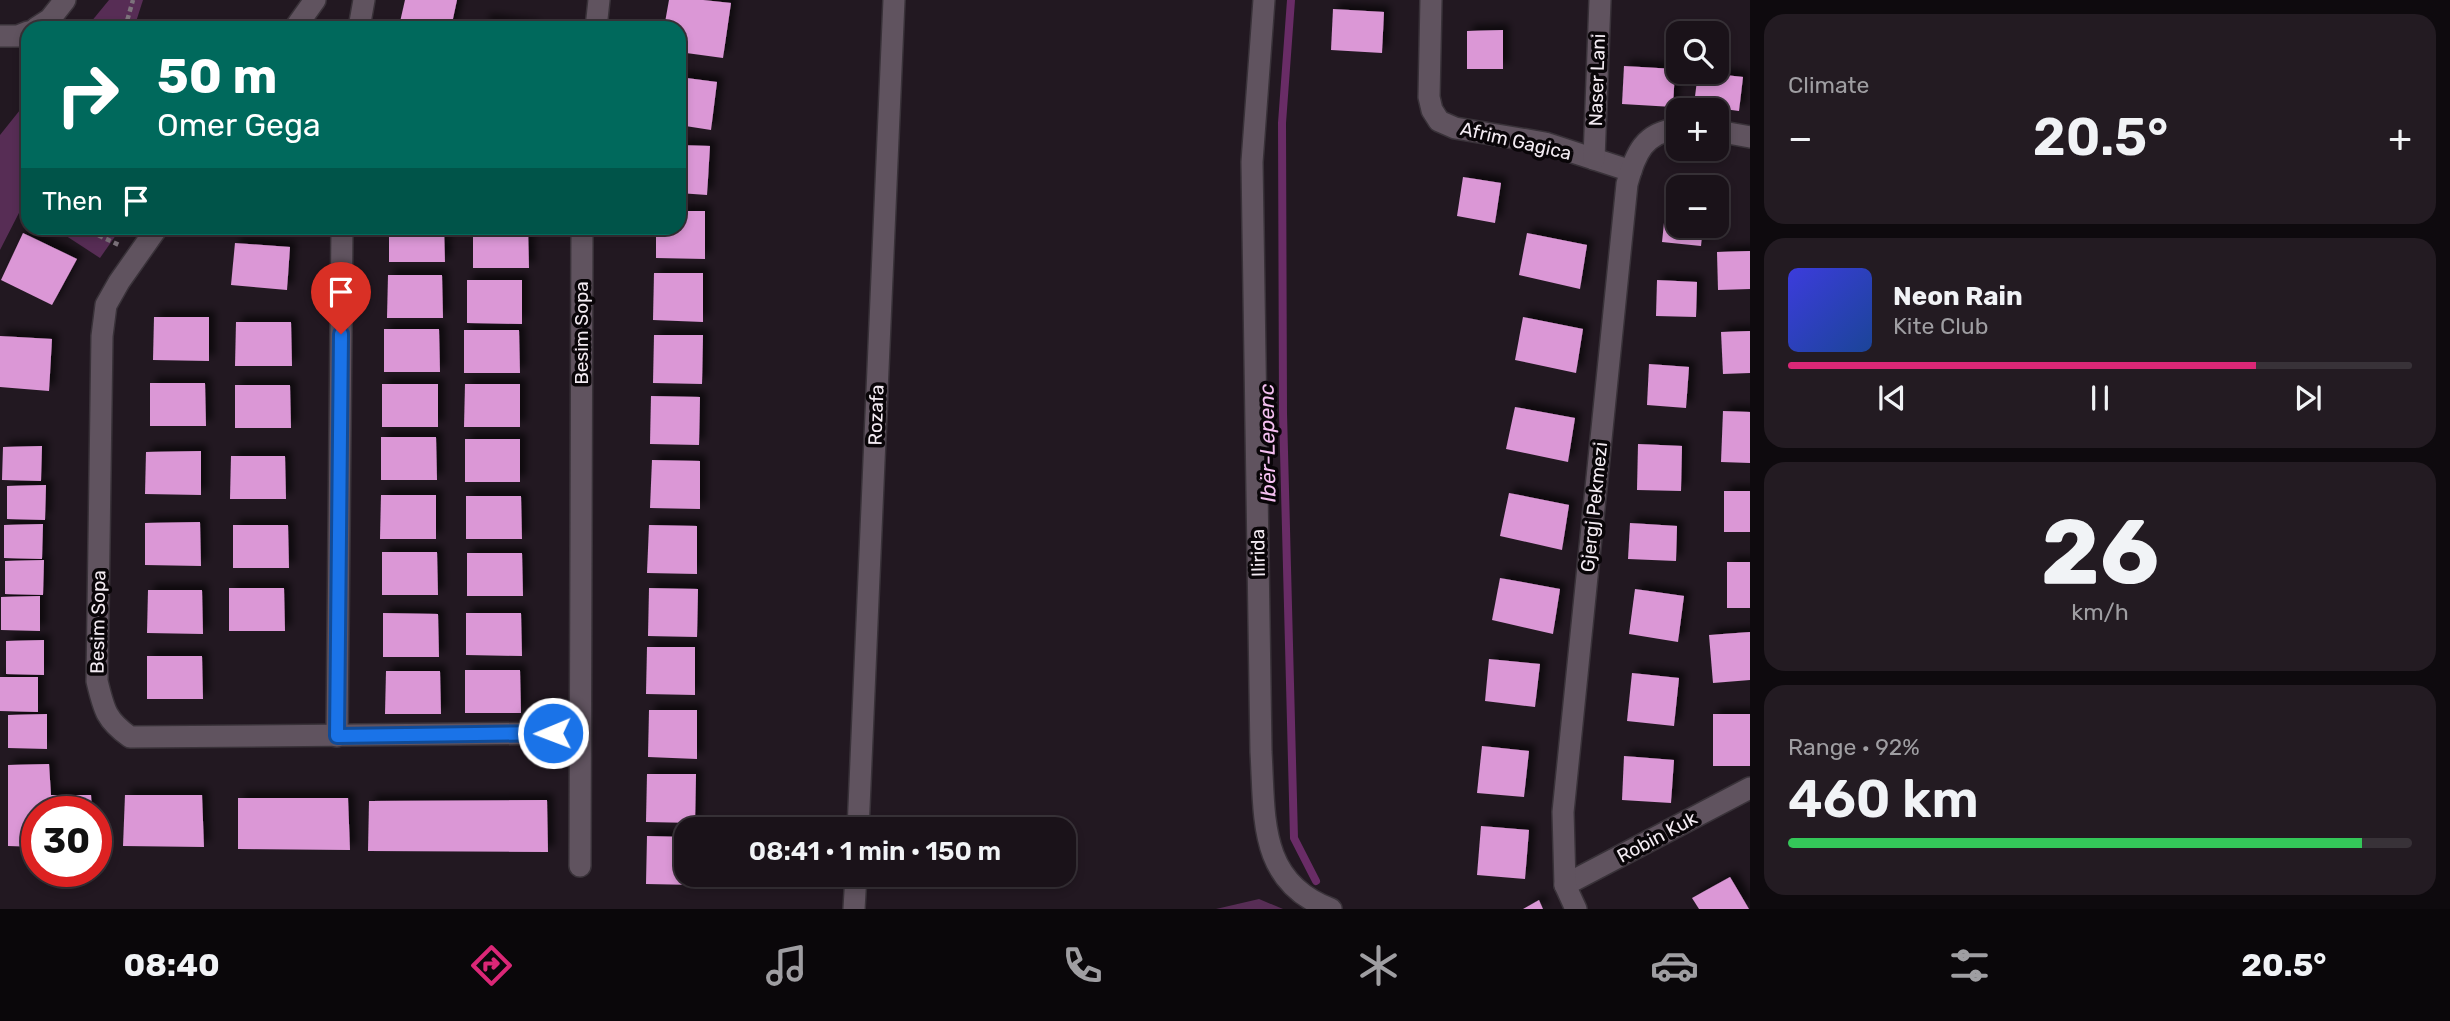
<!DOCTYPE html>
<html lang="en">
<head>
<meta charset="utf-8">
<style>
  body { margin:0; font-family:Rubik,sans-serif; background:#231b22; color:#f1f3f6; height:100vh; display:flex; flex-direction:column; font-size:26px; white-space:nowrap }
  * { box-sizing:border-box; margin:0 }
  p { font-size:23px; color:#9f9ea2 }
  .icon { flex:none; width:38px; height:38px; fill:none; stroke:currentColor; stroke-width:2; stroke-linecap:round; stroke-linejoin:round }
  .map { position:relative; flex:1; overflow:hidden }
  .sheet { display:flex; flex-direction:column; gap:14px; padding:14px; background:#0e0a0e; width:700px }
  .sheet>* { flex:none }
  .hud { position:absolute; left:21px; top:21px; width:665px; height:214px; border-radius:21px; box-shadow:0 4px 10px #0003,0 0 0 2px #383238; background:#00695c; color:#fff; overflow:hidden }
  .controls { position:absolute; left:1666px; top:21px; display:grid; gap:14px }
  .controls a { display:grid; place-items:center; width:63px; height:63px; border-radius:14px; background:#1a1219; box-shadow:0 4px 10px #0003,0 0 0 2px #383238; font-size:35px }
  .speed { position:absolute; left:21px; top:796px; display:flex; gap:14px; font-size:35px; font-weight:700; text-align:center }
  .speed>* { display:grid; place-content:center; width:91px; height:91px; border-radius:50%; background:#1a1219; box-shadow:0 4px 10px #0003,0 0 0 2px #383238; line-height:1 }
  .speed .limit { border:10px solid #d22; background:#fff; color:#111 }
  .pin { position:absolute; display:grid; place-items:center; width:60px; height:60px; color:#fff; margin:-72px -30px; border-radius:50% 50% 50% 0; rotate:-45deg; box-shadow:0 0 7px #0007 }
  .pin .icon { rotate:45deg }
  .me { position:absolute; width:77px; margin:-38px; rotate:269deg; stroke-linejoin:round; filter:drop-shadow(0 0 5px #0008) }
  .turn { display:flex; align-items:center; gap:24px; height:147px; padding:0 21px; font-size:32px }
  .turn .icon { width:91px; height:91px; stroke-width:2.5 }
  .turn b { display:block; font-size:49px; line-height:60px }
  .then { display:flex; align-items:center; height:66px; padding:0 21px; background:#0003; gap:14px; font-size:26px }
  .big { font-size:52px; font-weight:600; line-height:1.1 }
  .sheet .widget { flex:1; display:flex; flex-direction:column; justify-content:center; gap:10px; min-width:0; padding:0 24px; border-radius:21px; background:#231b22 }
  .sheet .dial { align-items:center; gap:0 }
  .dial b { font-size:91px; line-height:1 }
  .song { display:flex; align-items:center; gap:21px }
  .cover { width:84px; height:84px; border-radius:10px; background:linear-gradient(135deg,hsl(240 70% 55%),hsl(220 70% 35%)) }
  .played { height:7px; border-radius:4px; background:linear-gradient(90deg,#db2777 75%,#383238 75%) }
  .keys { display:flex; justify-content:space-around; direction:ltr }
  .heat { display:flex; justify-content:space-between; align-items:center; font-size:38px; direction:ltr }
  .charge { height:10px; border-radius:5px; background:linear-gradient(90deg,#34c759 92%,#383238 0) }
  .trip { position:absolute; left:674px; top:817px; width:402px; height:70px; border-radius:21px; background:#1a1219; box-shadow:0 4px 10px #0003,0 0 0 2px #383238; font-weight:600; line-height:70px; text-align:center }
  .tabs { display:flex; height:112px; justify-content:space-around; align-items:center; background:#0a070a; color:#9f9ea2 }
  .tabs .icon { width:49px; height:49px }
  .tabs .active { color:#db2777 }
  .tabs b { font-size:32px; color:#f1f3f6 }
  main { display:flex; flex:1; min-height:0 }
  .map>svg:first-child { display:block }
  .green { fill:#572d55 }
  .lines { fill:none; stroke-linecap:round; stroke-linejoin:round }
  .stream { stroke:#692c66; stroke-width:8 }
  .building { fill:#db97d6; filter:url(#shadow) }
  .minor-casing { stroke:#393239; stroke-width:24 }
  .path { stroke:#7d737c; stroke-width:4.5; stroke-dasharray:5 3.5; stroke-linecap:butt }
  .minor { stroke:#60535f; stroke-width:21 }
  .route-casing { stroke:#114b97; stroke-width:18 }
  .route { stroke:#1a73e8; stroke-width:12 }
  .labels { text-anchor:middle; dominant-baseline:central; stroke-width:7; stroke-linejoin:round; paint-order:stroke }
  .street-label { font-size:19px; fill:#f3ebf2; stroke:#090508 }
  .water-label { font-size:21px; font-style:italic; fill:#f5c0f1; stroke:#090508 }
</style>
</head>
<body>
<main>
<div class="map">
<svg width="1750" height="909" viewBox="0 0 1750 909">
  <defs>
    <filter id="shadow"><feDropShadow dx="6" dy="-6" stdDeviation="3.5" flood-color="#0009"/></filter>
  </defs>
  <rect width="100%" height="100%" fill="#221821"/>
  <!-- green -->
  <g class="green">
    <polygon points="109,0 143,0 134,28 86,28"/>
    <polygon points="28,100 28,210 22,207 0,250 0,135"/>
    <polygon points="54,228 121,228 100,258"/>
    <polygon points="1259,899 1283,909 1216,909"/>
  </g>
  <g class="lines">
    <!-- stream -->
    <polyline class="stream" points="1291,0 1282,123 1283,413 1294,838 1316,881"/>
  </g>
  <!-- building -->
  <g class="building">
    <polygon points="405,0 457,0 451,28 426,28 400,22"/>
    <polygon points="669,0 703,0 731,3 723,58 679,52 679,28 664,28"/>
    <polygon points="1333,9 1384,12 1382,53 1331,50"/>
    <polygon points="484,20 534,26 534,28 483,28"/>
    <polygon points="1503,30 1503,69 1467,69 1467,31"/>
    <polygon points="1624,66 1675,69 1673,107 1622,104"/>
    <polygon points="1698,72 1743,77 1739,111 1694,105"/>
    <polygon points="679,77 717,82 711,130 679,125"/>
    <polygon points="679,145 710,146 707,195 679,193"/>
    <polygon points="1463,177 1501,183 1495,223 1457,216"/>
    <polygon points="1667,194 1678,195 1678,226 1703,226 1701,246 1662,242"/>
    <polygon points="679,211 705,211 705,259 656,258 656,228 679,228"/>
    <polygon points="389,228 444,228 445,262 389,262"/>
    <polygon points="473,228 528,228 529,268 473,268"/>
    <polygon points="23,233 77,259 52,305 1,280"/>
    <polygon points="1527,233 1587,245 1580,289 1519,275"/>
    <polygon points="235,243 290,247 287,290 231,285"/>
    <polygon points="1750,251 1750,289 1718,290 1717,252"/>
    <polygon points="654,273 703,273 703,322 653,320"/>
    <polygon points="388,275 442,275 443,318 387,318"/>
    <polygon points="467,280 522,280 522,324 467,323"/>
    <polygon points="1657,280 1697,282 1696,317 1656,316"/>
    <polygon points="154,317 209,317 209,361 153,360"/>
    <polygon points="1523,317 1583,329 1576,373 1515,360"/>
    <polygon points="236,322 291,322 292,366 235,366"/>
    <polygon points="384,329 439,329 440,372 384,372"/>
    <polygon points="464,330 519,330 520,373 464,373"/>
    <polygon points="1750,331 1750,373 1723,374 1721,332"/>
    <polygon points="654,335 703,335 702,384 653,383"/>
    <polygon points="0,336 52,339 49,391 0,387"/>
    <polygon points="1649,364 1689,367 1686,408 1647,405"/>
    <polygon points="150,383 205,383 206,426 150,426"/>
    <rect x="382" y="384" width="56" height="43"/>
    <polygon points="465,384 520,384 520,427 464,427"/>
    <polygon points="235,385 290,385 291,428 235,428"/>
    <polygon points="651,396 700,397 699,445 650,444"/>
    <polygon points="1515,407 1575,418 1568,462 1506,449"/>
    <polygon points="1723,411 1750,412 1750,463 1721,462"/>
    <polygon points="381,437 436,437 437,480 381,480"/>
    <rect x="465" y="439" width="55" height="43"/>
    <polygon points="1638,444 1682,446 1681,491 1637,490"/>
    <polygon points="42,446 41,481 2,480 3,447"/>
    <polygon points="201,451 201,495 145,494 146,452"/>
    <polygon points="231,456 285,456 286,499 230,499"/>
    <polygon points="652,460 700,461 700,509 650,508"/>
    <polygon points="46,485 45,520 7,519 7,486"/>
    <rect x="1724" y="491" width="26" height="41"/>
    <polygon points="1509,493 1569,505 1562,550 1500,536"/>
    <polygon points="381,495 436,495 436,539 380,539"/>
    <polygon points="466,496 521,496 522,539 466,539"/>
    <polygon points="200,522 201,566 145,565 145,523"/>
    <polygon points="1630,523 1677,526 1676,561 1628,559"/>
    <polygon points="43,524 42,559 4,558 4,525"/>
    <polygon points="233,525 288,525 289,568 233,568"/>
    <polygon points="649,525 697,526 697,574 647,573"/>
    <polygon points="382,552 437,552 438,595 382,595"/>
    <polygon points="467,553 522,553 523,596 467,596"/>
    <polygon points="44,560 43,595 5,594 5,561"/>
    <rect x="1727" y="562" width="23" height="46"/>
    <polygon points="1500,578 1560,589 1553,634 1492,620"/>
    <polygon points="229,588 284,588 285,631 229,631"/>
    <polygon points="649,588 698,589 697,637 648,636"/>
    <polygon points="1635,589 1684,596 1678,642 1629,634"/>
    <polygon points="148,590 202,590 203,634 147,633"/>
    <polygon points="40,596 40,631 1,630 1,597"/>
    <polygon points="383,613 438,614 439,657 383,657"/>
    <polygon points="466,613 521,613 522,656 466,655"/>
    <polygon points="1750,632 1750,680 1713,683 1709,635"/>
    <polygon points="44,640 44,675 6,674 6,641"/>
    <polygon points="647,647 695,647 695,695 646,694"/>
    <polygon points="147,656 202,656 203,699 147,699"/>
    <polygon points="1489,659 1540,664 1535,707 1485,701"/>
    <polygon points="465,670 520,670 521,713 465,713"/>
    <polygon points="386,671 440,671 441,714 385,714"/>
    <polygon points="1632,673 1679,678 1674,726 1627,721"/>
    <polygon points="0,677 38,677 38,712 0,711"/>
    <polygon points="649,710 697,710 697,759 648,757"/>
    <polygon points="47,714 47,749 8,748 8,715"/>
    <rect x="1713" y="714" width="37" height="52"/>
    <polygon points="1482,746 1529,751 1524,797 1477,793"/>
    <polygon points="1624,756 1674,760 1671,803 1622,800"/>
    <polygon points="49,764 51,795 91,795 92,812 37,812 37,847 8,846 8,765"/>
    <polygon points="647,774 696,774 695,823 646,822"/>
    <polygon points="125,795 202,795 204,847 123,846"/>
    <polygon points="238,798 348,798 350,850 238,849"/>
    <polygon points="547,800 548,852 368,851 369,801"/>
    <polygon points="1481,826 1529,830 1525,879 1477,875"/>
    <polygon points="647,836 686,837 686,875 695,875 695,885 646,884"/>
    <polygon points="1730,877 1749,909 1699,909 1692,898"/>
    <polygon points="1539,900 1543,909 1523,909"/>
  </g>
  <g class="lines">
    <!-- minor casing -->
    <g class="minor-casing">
      <g id="minor">
        <path d="M1264 0 1252 162 1261 752C1265 818 1258 882 1331 909"/>
        <polyline points="1431,0 1429,97 1432,110 1439,121 1455,128 1545,143 1631,171"/>
        <polyline points="36,28 50,19 65,0"/>
        <polyline points="295,28 315,0"/>
        <polyline points="359,28 364,0"/>
        <polyline points="596,28 599,0"/>
        <polyline points="0,36 18,36 28,32"/>
        <polyline points="1717,131 1750,137"/>
        <polyline points="1594,159 1600,0"/>
        <path d="M157 228 119 282 106 305 102 336 97 681C104 710 106 720 130 737L580 733"/>
        <polyline points="337,736 342,228"/>
        <polyline points="858,830 894,0"/>
        <polyline points="580,866 582,228"/>
        <polyline points="1565,885 1750,788"/>
        <polyline points="854,909 856,875"/>
        <path d="M1576 909 1565 885 1563 812 1627 184C1635 154 1644 132 1678 129"/>
      </g>
    </g>
    <!-- path -->
    <g class="path">
      <polyline points="125,28 133,0"/>
      <polyline points="28,119 25,137 28,153"/>
      <polyline points="83,228 119,245"/>
    </g>
    <!-- minor -->
    <use href="#minor" class="minor"/>
  </g>
  <g class="lines">
    <!-- route casing -->
    <g class="route-casing">
      <polyline id="route" points="341,334 337,736 553,733"/>
    </g>
    <!-- route -->
    <use href="#route" class="route"/>
  </g>
  <g class="labels">
    <!-- street labels -->
    <g class="street-label">
      <text transform="translate(1597 80) rotate(-88)">Naser Lani</text>
      <text transform="translate(1516 141) rotate(13)">Afrim Gagica</text>
      <text transform="translate(581 333) rotate(-90)">Besim Sopa</text>
      <text transform="translate(876 415) rotate(-88)">Rozafa</text>
      <text transform="translate(1594 507) rotate(-84)">Gjergj Pekmezi</text>
      <text transform="translate(1258 553) rotate(-91)">Ilirida</text>
      <text transform="translate(98 622) rotate(-89)">Besim Sopa</text>
      <text transform="translate(1657 837) rotate(-28)">Robin Kuk</text>
    </g>
    <!-- water labels -->
    <g class="water-label">
      <text transform="translate(1267 443) rotate(-91)">Ibër-Lepenc</text>
    </g>
  </g>
</svg>
<div class="controls">
<a><svg class="icon" aria-label="search" viewBox="0 0 24 24"><circle cx="10" cy="10" r="6"/><path d="M15 15l6 6"/></svg></a>
<a>+</a>
<a>−</a>
</div>
<div class="speed"><div class="limit">30</div></div>
<div class="pin" style="left:341px;top:334px;background:#d93025"><svg class="icon" aria-label="arrive" viewBox="0 0 24 24"><path d="M6 21V4h12l-3 4 3 4H6"/></svg></div>
<svg class="me" style="left:553px;top:733px" viewBox="-20 -20 40 40"><circle r="17" fill="#1a73e8" stroke="#fff" stroke-width="3"/><path d="M0-11L8 9 0 5-8 9z" fill="#fff"/></svg>
<div class="trip">08:41 · 1 min · 150 m</div>
<div class="hud">
<div class="turn"><svg class="icon" aria-label="right" viewBox="0 0 24 24"><path d="M7 20v-9h11M14 6l5 5-5 5"/></svg><div><b>50 m</b>Omer Gega</div></div>
<div class="then">Then<svg class="icon" aria-label="arrive" viewBox="0 0 24 24"><path d="M6 21V4h12l-3 4 3 4H6"/></svg></div>
</div>
</div>
<section class="sheet">
<div class="widget"><p>Climate</p>
<div class="heat"><a>−</a><b class="big">20.5°</b><a>+</a></div>
</div>
<div class="widget">
<div class="song"><i class="cover"></i><div><b>Neon Rain</b><p>Kite Club</p></div></div>
<div class="played"></div>
<div class="keys"><svg class="icon" aria-label="previous" viewBox="0 0 24 24"><path d="M18 5L8 12l10 7zM5 5v14"/></svg><svg class="icon" aria-label="pause" viewBox="0 0 24 24"><path d="M8 5v14M16 5v14"/></svg><svg class="icon" aria-label="next" viewBox="0 0 24 24"><path d="M6 5l10 7-10 7zM19 5v14"/></svg></div>
</div>
<div class="widget dial"><b>26</b><p>km/h</p></div>
<div class="widget"><p>Range · 92%</p><b class="big">460 km</b><div class="charge"></div></div>
</section>
</main>
<nav class="tabs">
<b>08:40</b>
<svg class="icon active" aria-label="directions" viewBox="0 0 24 24"><path d="M12 3l9 9-9 9-9-9zM9 14v-3h6M13 9l2 2-2 2"/></svg>
<svg class="icon" aria-label="music" viewBox="0 0 24 24"><path d="M9 18V5l10-2v13"/><circle cx="6" cy="18" r="3"/><circle cx="16" cy="16" r="3"/></svg>
<svg class="icon" aria-label="phone" viewBox="0 0 24 24"><path d="M5 4h4l2 5-3 2q2 4 5 5l2-3 5 2v4C11 20 4 13 5 4z"/></svg>
<svg class="icon" aria-label="climate" viewBox="0 0 24 24"><path d="M12 3v18M4 7l16 10M4 17L20 7"/></svg>
<svg class="icon" aria-label="car" viewBox="0 0 24 24"><path d="M5 17H2v-5l4-1 3-4h7l3 4 3 1v5h-3M9 17h6M6 11h13"/><circle cx="7" cy="17" r="2"/><circle cx="17" cy="17" r="2"/></svg>
<svg class="icon" aria-label="filters" viewBox="0 0 24 24"><path d="M4 7h16M4 17h16"/><circle cx="9" cy="7" r="2"/><circle cx="15" cy="17" r="2"/></svg>
<b>20.5°</b>
</nav>
</body>
</html>
